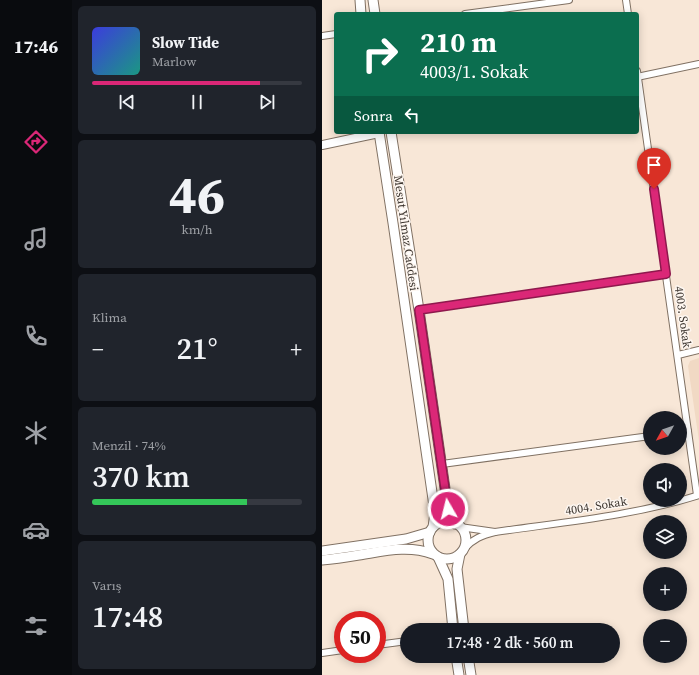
<!DOCTYPE html>
<html lang="tr">
<head>
<meta charset="utf-8">
<style>
  body { margin:0; font-family:"Source Serif 4",serif; background:#20242c; color:#f1f3f6; height:100vh; display:flex; flex-direction:column; font-size:15px; white-space:nowrap }
  * { box-sizing:border-box; margin:0 }
  p { font-size:13px; color:#9ea1a6 }
  .icon { flex:none; width:22px; height:22px; fill:none; stroke:currentColor; stroke-width:2; stroke-linecap:round; stroke-linejoin:round }
  .map { position:relative; flex:1; overflow:hidden }
  .details { display:flex; flex-direction:column; gap:6px; padding:6px; background:#0d0f14; width:250px }
  .details>* { flex:none }
  .top-card { position:absolute; left:12px; top:12px; width:305px; height:122px; border-radius:4px; box-shadow:0 2px 10px #0003; background:#0b6e4f; color:#fff; overflow:hidden }
  .needle { width:26px; rotate:230deg }
  .fabs { position:absolute; left:321px; top:411px; display:grid; gap:8px }
  .fabs a { display:grid; place-items:center; width:44px; height:44px; border-radius:50%; background:#171b24; box-shadow:0 2px 10px #0003; font-size:20px }
  .speed { position:absolute; left:12px; top:611px; display:flex; gap:8px; font-size:20px; font-weight:700; text-align:center }
  .speed>* { display:grid; place-content:center; width:52px; height:52px; border-radius:50%; background:#171b24; box-shadow:0 2px 10px #0003; line-height:1 }
  .speed .limit { border:6px solid #d22; background:#fff; color:#111 }
  .pin { position:absolute; display:grid; place-items:center; width:34px; height:34px; color:#fff; margin:-41px -17px; border-radius:50% 50% 50% 0; rotate:-45deg; box-shadow:0 0 4px #0007 }
  .pin .icon { rotate:45deg }
  .me { position:absolute; width:44px; margin:-22px; rotate:352deg; stroke-linejoin:round; filter:drop-shadow(0 0 3px #0008) }
  .turn { display:flex; align-items:center; gap:14px; height:84px; padding:0 20px; font-size:18px }
  .turn .icon { width:52px; height:52px; stroke-width:2.5 }
  .turn b { display:block; font-size:28px; line-height:34px }
  .then { display:flex; align-items:center; height:38px; padding:0 20px; background:#0003; gap:8px; font-size:15px }
  .big { font-size:30px; font-weight:600; line-height:1.1 }
  .details .tile { flex:1; display:flex; flex-direction:column; justify-content:center; gap:6px; min-width:0; padding:0 14px; border-radius:6px; background:#20242c }
  .details .dial { align-items:center; gap:0 }
  .dial b { font-size:52px; line-height:1 }
  .song { display:flex; align-items:center; gap:12px }
  .cover { width:48px; height:48px; border-radius:6px; background:linear-gradient(135deg,hsl(240 70% 55%),hsl(170 70% 35%)) }
  .played { height:4px; border-radius:2px; background:linear-gradient(90deg,#db2777 80%,#363941 80%) }
  .keys { display:flex; justify-content:space-around; direction:ltr }
  .heat { display:flex; justify-content:space-between; align-items:center; font-size:22px; direction:ltr }
  .charge { height:6px; border-radius:3px; background:linear-gradient(90deg,#34c759 74%,#363941 0) }
  .trip { position:absolute; left:78px; top:623px; width:220px; height:40px; border-radius:20px; background:#171b24; box-shadow:0 2px 10px #0003; font-weight:600; line-height:40px; text-align:center }
  main { display:flex; flex:1; min-height:0 }
  .tabs { display:flex; flex-direction:column; width:72px; justify-content:space-around; align-items:center; background:#090b0e; color:#9ea1a6 }
  .tabs .icon { width:28px; height:28px }
  .tabs .selected { color:#db2777 }
  .tabs b { font-size:18px; color:#f1f3f6 }
  .map>svg:first-child { display:block }
  .built { fill:#f1d9c4 }
  .lines { fill:none; stroke-linecap:round; stroke-linejoin:round }
  .minor-casing { stroke:#807163; stroke-width:8 }
  .tertiary-casing { stroke:#807163; stroke-width:10 }
  .secondary-casing { stroke:#807163; stroke-width:11 }
  .minor { stroke:#fff; stroke-width:6 }
  .tertiary { stroke:#fff; stroke-width:8 }
  .secondary { stroke:#fff; stroke-width:9 }
  .route-casing { stroke:#8e194d; stroke-width:10 }
  .route { stroke:#db2777; stroke-width:7 }
  .labels { text-anchor:middle; dominant-baseline:central; stroke-width:3; stroke-linejoin:round; paint-order:stroke }
  .street-label { font-size:12px; fill:#3c352f; stroke:#fdf6f0 }
</style>
</head>
<body>
<main>
<nav class="tabs">
<b>17:46</b>
<svg class="icon selected" aria-label="directions" viewBox="0 0 24 24"><path d="M12 3l9 9-9 9-9-9zM9 14v-3h6M13 9l2 2-2 2"/></svg>
<svg class="icon" aria-label="music" viewBox="0 0 24 24"><path d="M9 18V5l10-2v13"/><circle cx="6" cy="18" r="3"/><circle cx="16" cy="16" r="3"/></svg>
<svg class="icon" aria-label="phone" viewBox="0 0 24 24"><path d="M5 4h4l2 5-3 2q2 4 5 5l2-3 5 2v4C11 20 4 13 5 4z"/></svg>
<svg class="icon" aria-label="climate" viewBox="0 0 24 24"><path d="M12 3v18M4 7l16 10M4 17L20 7"/></svg>
<svg class="icon" aria-label="car" viewBox="0 0 24 24"><path d="M5 17H2v-5l4-1 3-4h7l3 4 3 1v5h-3M9 17h6M6 11h13"/><circle cx="7" cy="17" r="2"/><circle cx="17" cy="17" r="2"/></svg>
<svg class="icon" aria-label="filters" viewBox="0 0 24 24"><path d="M4 7h16M4 17h16"/><circle cx="9" cy="7" r="2"/><circle cx="15" cy="17" r="2"/></svg>
</nav>
<section class="details">
<div class="tile">
<div class="song"><i class="cover"></i><div><b>Slow Tide</b><p>Marlow</p></div></div>
<div class="played"></div>
<div class="keys"><svg class="icon" aria-label="previous" viewBox="0 0 24 24"><path d="M18 5L8 12l10 7zM5 5v14"/></svg><svg class="icon" aria-label="pause" viewBox="0 0 24 24"><path d="M8 5v14M16 5v14"/></svg><svg class="icon" aria-label="next" viewBox="0 0 24 24"><path d="M6 5l10 7-10 7zM19 5v14"/></svg></div>
</div>
<div class="tile dial"><b>46</b><p>km/h</p></div>
<div class="tile"><p>Klima</p>
<div class="heat"><a>−</a><b class="big">21°</b><a>+</a></div>
</div>
<div class="tile"><p>Menzil · 74%</p><b class="big">370 km</b><div class="charge"></div></div>
<div class="tile"><p>Varış</p><b class="big">17:48</b></div>
</section>
<div class="map">
<svg width="377" height="675" viewBox="0 0 377 675">
  <rect width="100%" height="100%" fill="#f8e7d7"/>
  <!-- built -->
  <polygon class="built" points="377,358 377,441 366,366 368,361"/>
  <g class="lines">
    <!-- minor casing -->
    <g class="minor-casing">
      <g id="minor">
        <polyline points="304,0 306,14"/>
        <polyline points="143,14 247,0"/>
        <polyline points="0,36 14,34"/>
        <polyline points="315,71 375,495"/>
        <polyline points="315,77 377,64"/>
        <polyline points="97,310 344,274"/>
        <polyline points="356,355 377,350"/>
        <polyline points="358,432 366,431"/>
        <polyline points="120,464 328,436"/>
        <path d="M138 527 173 532C160 535 151 539 142 549"/>
        <path d="M173 532C242 522 311 516 377 495"/>
        <polyline points="55,645 85,641"/>
        <polyline points="0,653 21,650"/>
      </g>
    </g>
    <!-- tertiary casing -->
    <g class="tertiary-casing">
      <polyline id="tertiary" points="0,145 57,133"/>
    </g>
    <!-- secondary casing -->
    <g class="secondary-casing">
      <g id="secondary">
        <polyline points="38,0 39,14"/>
        <polyline points="51,0 53,14"/>
        <polyline points="57,132 71,223 113,513 111,527"/>
        <polyline points="69,132 97,310 126,509 133,524"/>
        <circle cx="125" cy="540" r="19"/>
        <polyline points="0,551 84,539 108,532"/>
        <polyline points="138,554 135,569 142,630"/>
        <polyline points="116,557 126,579 131,630"/>
        <path d="M0 560C12 559 25 557 37 555 63 551 86 545 111 554"/>
        <polyline points="134,656 137,675"/>
        <polyline points="146,656 149,675"/>
      </g>
    </g>
    <!-- minor -->
    <use href="#minor" class="minor"/>
    <!-- tertiary -->
    <use href="#tertiary" class="tertiary"/>
    <!-- secondary -->
    <use href="#secondary" class="secondary"/>
  </g>
  <g class="lines">
    <!-- route casing -->
    <g class="route-casing">
      <polyline id="route" points="126,509 97,310 344,274 332,189"/>
    </g>
    <!-- route -->
    <use href="#route" class="route"/>
  </g>
  <g class="labels">
    <!-- street labels -->
    <g class="street-label">
      <text transform="translate(84 233) rotate(82)">Mesut Yılmaz Caddesi</text>
      <text transform="translate(361 317) rotate(82)">4003. Sokak</text>
      <text transform="translate(274 506) rotate(-9)">4004. Sokak</text>
    </g>
  </g>
</svg>
<div class="fabs">
<a><svg class="needle" viewBox="-14 -14 28 28"><path d="M0-13l5 13h-10z" fill="#e53935"/><path d="M0 13l5-13h-10z" fill="#9ea1a6"/></svg></a>
<a><svg class="icon" aria-label="sound" viewBox="0 0 24 24"><path d="M4 9h4l5-4v14l-5-4H4zM17 9q2 3 0 6"/></svg></a>
<a><svg class="icon" aria-label="layers" viewBox="0 0 24 24"><path d="M12 4l9 5-9 5-9-5zM3 14l9 5 9-5"/></svg></a>
<a>+</a>
<a>−</a>
</div>
<div class="speed"><div class="limit">50</div></div>
<div class="pin" style="left:332px;top:189px;background:#d93025"><svg class="icon" aria-label="arrive" viewBox="0 0 24 24"><path d="M6 21V4h12l-3 4 3 4H6"/></svg></div>
<svg class="me" style="left:126px;top:509px" viewBox="-20 -20 40 40"><circle r="17" fill="#db2777" stroke="#fff" stroke-width="3"/><path d="M0-11L8 9 0 5-8 9z" fill="#fff"/></svg>
<div class="trip">17:48 · 2 dk · 560 m</div>
<div class="top-card">
<div class="turn"><svg class="icon" aria-label="right" viewBox="0 0 24 24"><path d="M7 20v-9h11M14 6l5 5-5 5"/></svg><div><b>210 m</b>4003/1. Sokak</div></div>
<div class="then">Sonra<svg class="icon" aria-label="left" viewBox="0 0 24 24"><path d="M17 20v-9H6M10 6l-5 5 5 5"/></svg></div>
</div>
</div>
</main>
</body>
</html>
